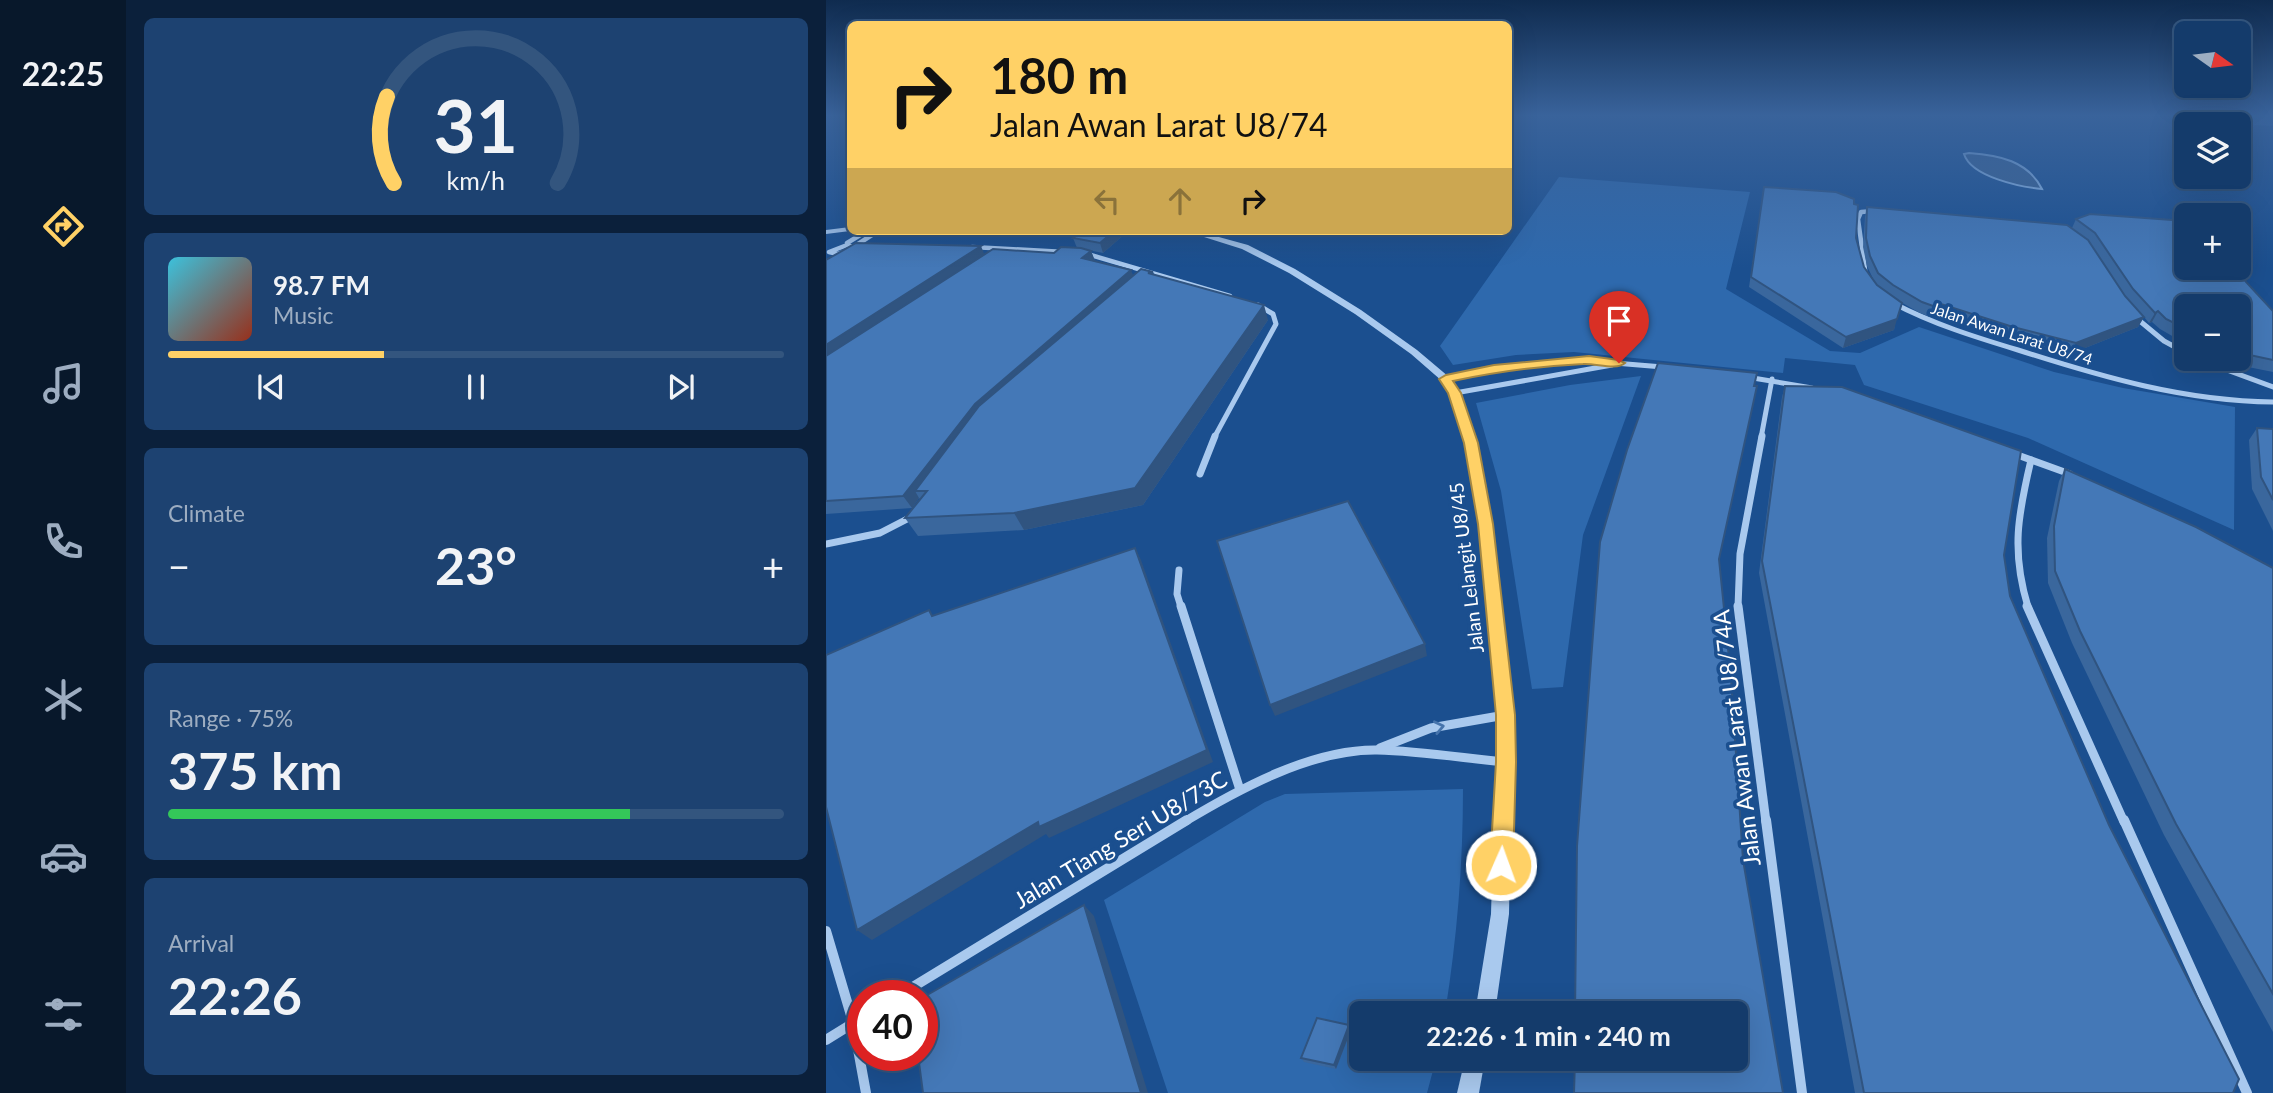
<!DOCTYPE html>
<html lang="en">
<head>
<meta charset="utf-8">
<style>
  body { margin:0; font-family:Lato,sans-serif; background:#1d4271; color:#f1f3f6; height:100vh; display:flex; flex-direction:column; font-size:26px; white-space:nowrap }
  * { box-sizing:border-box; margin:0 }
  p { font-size:23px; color:#9dadc1 }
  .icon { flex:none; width:38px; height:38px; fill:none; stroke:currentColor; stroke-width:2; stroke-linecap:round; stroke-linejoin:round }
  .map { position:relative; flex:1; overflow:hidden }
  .details { display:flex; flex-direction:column; gap:18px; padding:18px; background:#0b203b; width:700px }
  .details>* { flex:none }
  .hud { position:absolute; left:21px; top:21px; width:665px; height:214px; border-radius:10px; box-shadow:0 7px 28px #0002,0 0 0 2px #33557e; background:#ffd166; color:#111; overflow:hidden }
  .needle { width:46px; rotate:104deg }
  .fabs { position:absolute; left:1348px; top:21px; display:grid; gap:14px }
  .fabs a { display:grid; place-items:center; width:77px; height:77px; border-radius:10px; background:#143b6b; box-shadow:0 7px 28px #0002,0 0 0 2px #33557e; font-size:35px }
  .speed { position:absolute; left:21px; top:980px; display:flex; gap:14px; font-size:35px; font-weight:700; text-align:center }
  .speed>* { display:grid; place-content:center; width:91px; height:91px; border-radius:50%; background:#143b6b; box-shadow:0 7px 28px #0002,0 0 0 2px #33557e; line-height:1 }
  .speed .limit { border:10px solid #d22; background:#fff; color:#111 }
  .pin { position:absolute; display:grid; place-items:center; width:60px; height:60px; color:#fff; margin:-72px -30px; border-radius:50% 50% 50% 0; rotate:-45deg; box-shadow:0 0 7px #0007 }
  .pin .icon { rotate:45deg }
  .me { position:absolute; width:77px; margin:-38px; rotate:2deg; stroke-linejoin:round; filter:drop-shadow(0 0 5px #0008) }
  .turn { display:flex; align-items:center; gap:24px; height:147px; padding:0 28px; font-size:32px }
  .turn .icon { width:91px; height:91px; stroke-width:2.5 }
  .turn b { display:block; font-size:49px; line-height:60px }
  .lanes { display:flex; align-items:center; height:66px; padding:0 28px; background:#0003; justify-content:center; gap:35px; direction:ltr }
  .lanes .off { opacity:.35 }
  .big { font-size:52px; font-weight:700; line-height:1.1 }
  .details .tile { flex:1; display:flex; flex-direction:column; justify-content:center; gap:10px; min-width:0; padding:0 24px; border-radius:10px; background:#1d4271 }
  .details .dial { align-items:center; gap:0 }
  .dial svg { height:182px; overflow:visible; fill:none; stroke:#33557e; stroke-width:7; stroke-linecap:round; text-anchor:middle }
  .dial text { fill:#f1f3f6; stroke:none }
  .song { display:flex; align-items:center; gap:21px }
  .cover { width:84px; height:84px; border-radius:10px; background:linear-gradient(135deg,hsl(190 70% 55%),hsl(10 70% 35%)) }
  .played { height:7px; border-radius:4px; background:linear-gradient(90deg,#ffd166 35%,#33557e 35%) }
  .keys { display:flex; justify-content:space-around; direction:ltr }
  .heat { display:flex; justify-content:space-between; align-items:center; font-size:38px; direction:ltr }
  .charge { height:10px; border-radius:5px; background:linear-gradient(90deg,#34c759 75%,#33557e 0) }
  .trip { position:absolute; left:523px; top:1001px; width:399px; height:70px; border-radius:10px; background:#143b6b; box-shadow:0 7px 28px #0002,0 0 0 2px #33557e; font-weight:700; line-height:70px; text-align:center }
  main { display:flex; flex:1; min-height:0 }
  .tab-bar { display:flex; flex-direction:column; width:126px; justify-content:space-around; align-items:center; background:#08182b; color:#9dadc1 }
  .tab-bar .icon { width:49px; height:49px }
  .tab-bar .active { color:#ffd166 }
  .tab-bar b { font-size:32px; color:#f1f3f6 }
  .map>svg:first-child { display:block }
  .green { fill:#2e69ad }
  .water { fill:#3c6290; stroke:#9cc4f0; stroke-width:2 }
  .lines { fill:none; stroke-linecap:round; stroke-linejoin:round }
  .minor-far4 { stroke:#a9c9ee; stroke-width:4.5 }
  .minor-far3 { stroke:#a9c9ee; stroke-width:5 }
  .minor-far2 { stroke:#a9c9ee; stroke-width:7 }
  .minor-far1 { stroke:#a9c9ee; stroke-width:9 }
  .minor { stroke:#a9c9ee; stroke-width:10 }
  .tertiary { fill:#a9c9ee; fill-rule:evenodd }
  .wall { fill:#3a679d }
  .shaded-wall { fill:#305480 }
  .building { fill:#4478b7; stroke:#305480; stroke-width:2 }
  .oneway { stroke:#4674ac }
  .route { fill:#ffd166; stroke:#a68842; stroke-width:2 }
  .labels { text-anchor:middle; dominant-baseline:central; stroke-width:7; stroke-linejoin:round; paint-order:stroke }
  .far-street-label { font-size:16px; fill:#fff; stroke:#1b4f8f }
  .street-label { font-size:19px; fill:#fff; stroke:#1b4f8f }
  .near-street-label { font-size:23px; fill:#fff; stroke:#1b4f8f }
</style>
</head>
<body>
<main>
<nav class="tab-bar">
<b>22:25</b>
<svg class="icon active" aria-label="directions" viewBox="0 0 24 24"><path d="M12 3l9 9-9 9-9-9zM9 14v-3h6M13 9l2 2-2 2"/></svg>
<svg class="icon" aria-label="music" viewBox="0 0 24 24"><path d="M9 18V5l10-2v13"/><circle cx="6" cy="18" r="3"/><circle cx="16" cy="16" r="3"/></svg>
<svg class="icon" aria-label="phone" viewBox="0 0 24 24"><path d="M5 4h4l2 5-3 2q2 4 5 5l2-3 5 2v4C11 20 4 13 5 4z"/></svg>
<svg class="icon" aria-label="climate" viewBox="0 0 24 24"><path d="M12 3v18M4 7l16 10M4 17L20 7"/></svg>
<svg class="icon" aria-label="car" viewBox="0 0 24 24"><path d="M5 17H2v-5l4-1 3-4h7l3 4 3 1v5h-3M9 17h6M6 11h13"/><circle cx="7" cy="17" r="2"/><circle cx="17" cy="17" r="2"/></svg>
<svg class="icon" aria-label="filters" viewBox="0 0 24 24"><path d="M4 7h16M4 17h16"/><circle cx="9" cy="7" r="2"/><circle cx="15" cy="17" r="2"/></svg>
</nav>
<section class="details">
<div class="tile dial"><svg viewBox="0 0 100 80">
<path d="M14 69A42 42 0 1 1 86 69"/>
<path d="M14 69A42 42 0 0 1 11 31" stroke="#ffd166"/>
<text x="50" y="56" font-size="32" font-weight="700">31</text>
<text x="50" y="72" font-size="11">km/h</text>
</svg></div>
<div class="tile">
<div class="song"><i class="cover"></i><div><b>98.7 FM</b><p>Music</p></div></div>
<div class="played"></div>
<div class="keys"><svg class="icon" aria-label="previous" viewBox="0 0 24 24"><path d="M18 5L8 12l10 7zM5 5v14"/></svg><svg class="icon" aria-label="pause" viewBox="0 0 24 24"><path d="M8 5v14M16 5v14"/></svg><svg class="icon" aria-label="next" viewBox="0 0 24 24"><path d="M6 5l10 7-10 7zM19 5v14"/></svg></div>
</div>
<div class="tile"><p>Climate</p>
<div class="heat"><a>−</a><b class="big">23°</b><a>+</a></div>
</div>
<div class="tile"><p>Range · 75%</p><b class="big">375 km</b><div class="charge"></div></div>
<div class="tile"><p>Arrival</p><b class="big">22:26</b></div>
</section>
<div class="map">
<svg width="1447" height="1093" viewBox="0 0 1447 1093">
  <rect width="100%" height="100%" fill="#1b4f8f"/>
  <!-- green -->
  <g class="green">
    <polygon points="1357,115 1447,115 1447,126 1373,122"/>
    <polygon points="733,177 924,192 900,289 1004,351 1034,353 1093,327 1228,372 1297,388 1409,407 1408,530 1202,438 1038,385 1029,365 959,358 957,373 748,352 690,355 627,365 614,346"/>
    <polygon points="815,376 757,535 737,687 706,689 675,491 650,403 744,385"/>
    <path d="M637 789C637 865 631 938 619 1013H536V1059H610L601 1093H342L278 900 439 802 459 794Z"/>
  </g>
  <!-- water -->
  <path class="water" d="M1143 153C1173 155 1202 161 1216 189 1195 187 1145 177 1138 154Z"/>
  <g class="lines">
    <!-- minor-far4 -->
    <g class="minor-far4">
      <polyline points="21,243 41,231"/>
      <polygon points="21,245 30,248 12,254 3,252"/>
      <polyline points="29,246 52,231"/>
      <polyline points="146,247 239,252"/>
      <polyline points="258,253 404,296"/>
      <polyline points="1040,277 1032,219 1035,212 1048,211"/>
      <polyline points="1066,302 1070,304"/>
    </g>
    <!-- minor-far3 -->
    <g class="minor-far3">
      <path d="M1067 303C1107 324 1149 337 1192 350 1276 377 1358 401 1447 402"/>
      <polyline points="1309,317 1338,341 1360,353"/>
      <polyline points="1371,359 1447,387"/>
      <polyline points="921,377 986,388"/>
      <polyline points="620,379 668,369 752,360 837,367"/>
      <polyline points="629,393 786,365"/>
      <polyline points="388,438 450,324 447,314 432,305"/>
      <polyline points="935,438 946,379"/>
    </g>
    <!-- minor-far2 -->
    <g class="minor-far2">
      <polyline points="1186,453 1244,474"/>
      <polyline points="374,474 389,436"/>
      <polyline points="0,544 54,533 87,516"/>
      <polyline points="353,570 351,594 355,607"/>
      <polyline points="912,607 914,554 936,436"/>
      <path d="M1202 607C1185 551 1192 515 1205 460"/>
    </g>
    <!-- minor-far1 -->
    <g class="minor-far1">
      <polyline points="355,606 414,790"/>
      <polyline points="912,606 940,822"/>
      <polyline points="1201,606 1298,822"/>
      <polyline points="554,748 605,728 679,715"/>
      <path d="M358 822C413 789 486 749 551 750 594 751 637 758 679 762"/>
    </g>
    <!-- minor -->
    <g class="minor">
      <polyline points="940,820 976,1093"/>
      <polyline points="1298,820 1421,1093"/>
      <polyline points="0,931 27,1022 40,1093"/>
      <polyline points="72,996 361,820"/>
      <polyline points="0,1040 37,1017"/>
    </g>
    <!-- tertiary -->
    <g class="tertiary">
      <polygon points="24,227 24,231 0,234 0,230"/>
      <polygon points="359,231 371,231 422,245 469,269 535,310 591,350 623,377 634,393 650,443 660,484 687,715 683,914 669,1013 649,1013 665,914 671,715 648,484 640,443 624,393 616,381 585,354 529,314 463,273 416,249"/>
      <polygon points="639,1059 659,1059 653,1093 631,1093"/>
    </g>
  </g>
  <!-- wall -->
  <g class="wall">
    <polygon points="938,187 1030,238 1038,267 1051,285 1056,289 1049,283 1041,266 1037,247 1039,217 1041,207 1246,228 1250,219 1420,282 1447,311 1447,372 1412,365 1396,359 1412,359 1412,306 1360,306 1360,344 1334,329 1326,322 1323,323 1318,317 1312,327 1244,354 1182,338 1111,314 1104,317 1092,312 1073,301 1068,330 1017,348 923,287"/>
    <polygon points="300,233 277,253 262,250 265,251 269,261 268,261 307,275 327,272 329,275 442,320 317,505 198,530 92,536 79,518 94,499 93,498 86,508 0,514 0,260 228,253 251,248 247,238"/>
    <polygon points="959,386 1178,555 1184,596 1283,825 1407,1093 1029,1093 933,573 956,397"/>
    <polygon points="1431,428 1447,429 1447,531 1426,489 1423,440"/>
    <polygon points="1239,469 1447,568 1447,1032 1338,835 1246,643 1222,583 1221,538 1233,481"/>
    <polygon points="525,1030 510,1069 478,1062 475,1058"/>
  </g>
  <!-- shaded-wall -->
  <g class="shaded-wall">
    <polygon points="288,231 300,231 300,233 277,253 274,243"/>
    <polygon points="155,246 159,256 0,361 0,345"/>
    <polygon points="265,251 269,261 260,268 256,258"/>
    <polygon points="305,270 309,280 89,491 93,498 86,508 77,496 149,404"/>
    <polygon points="1115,304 1111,314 1104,317 1107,306"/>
    <polygon points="438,305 442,320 317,505 198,530 188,513"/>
    <polygon points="1332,311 1326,322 1323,323 1329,313"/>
    <polygon points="1318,317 1312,327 1244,354 1250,343"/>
    <polygon points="1071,319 1068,330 1017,348 1020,337"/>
    <polygon points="309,548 315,560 387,762 223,838 220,834 46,940 31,930"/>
    <polygon points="599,644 601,656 449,716 444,705"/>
    <polygon points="258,905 268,916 322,1093 315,1093"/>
    <polygon points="523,1025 525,1030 510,1069 508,1065"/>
  </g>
  <!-- building -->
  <g class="building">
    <polygon points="938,187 1010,192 1028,199 1028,204 1032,205 1030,238 1038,267 1051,285 1076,303 1071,319 1020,337 925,277"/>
    <polygon points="1041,207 1241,225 1262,240 1299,296 1318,317 1250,343 1187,327 1115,304 1107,306 1096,302 1067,285 1052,273 1044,256 1040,238"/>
    <polygon points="1264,214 1360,221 1360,268 1411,268 1420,282 1447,311 1447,360 1419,354 1412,351 1412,306 1360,306 1360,329 1340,319 1332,311 1329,313 1307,289 1269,233 1250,219"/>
    <polygon points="256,231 288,231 274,243 247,238"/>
    <polygon points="30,243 155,246 0,345 0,260"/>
    <polygon points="235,247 255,248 265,251 256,258 305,270 149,404 77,496 0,501 0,356 167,249 228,253"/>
    <polygon points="315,269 327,272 322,273 438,305 309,488 188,513 79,518 101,491 89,491 153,406"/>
    <polygon points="832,363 931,373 928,386 931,386 893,559 905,678 917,860 957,1093 748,1093 749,1059 910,1059 910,1013 749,1013 751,846 774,542 801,450"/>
    <polygon points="959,386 1016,387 1195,451 1178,555 1184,596 1283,825 1413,1079 1407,1093 1038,1093 936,561"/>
    <polygon points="1431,428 1447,429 1447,500 1435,477"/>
    <polygon points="1239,469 1370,527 1447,568 1447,994 1350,824 1254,631 1229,571 1228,526"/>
    <polygon points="522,501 599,644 444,705 391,541"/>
    <polygon points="309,548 381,750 213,827 212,822 31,930 0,807 0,655 103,610 106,616"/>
    <polygon points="258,905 315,1093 97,1093 92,1055 96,1055 96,998"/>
    <polygon points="491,1018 523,1025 508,1065 475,1058"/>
  </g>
  <!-- one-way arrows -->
  <defs><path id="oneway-chevron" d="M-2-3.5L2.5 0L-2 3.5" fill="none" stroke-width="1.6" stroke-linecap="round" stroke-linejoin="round" transform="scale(1.75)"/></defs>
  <use class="oneway" href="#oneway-chevron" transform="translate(613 727) rotate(-12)"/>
  <!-- sky -->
  <linearGradient id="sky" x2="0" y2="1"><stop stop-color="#0f2b4f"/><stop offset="0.43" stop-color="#39639b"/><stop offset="1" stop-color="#39639b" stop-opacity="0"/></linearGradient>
  <rect width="1447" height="268" fill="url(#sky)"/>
  <!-- route -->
  <path class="route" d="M763 356 793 360 799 363C790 371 770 363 757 364 713 366 670 372 627 381L635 393 652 443 667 524 689 715 690 762 687 865 683 873 675 876 667 873 664 865 670 762V715L652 524 638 443 622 393 613 379 620 375 668 365Z"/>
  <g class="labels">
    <!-- far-street labels -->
    <g class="far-street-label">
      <text transform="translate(1186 333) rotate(18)">Jalan Awan Larat U8/74</text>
    </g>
    <!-- street labels -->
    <g class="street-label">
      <text transform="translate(640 568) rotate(-97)">Jalan Lelangit U8/45</text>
    </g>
    <!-- near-street labels -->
    <g class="near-street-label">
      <text transform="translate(910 738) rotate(-97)">Jalan Awan Larat U8/74A</text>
      <text transform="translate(294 839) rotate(-31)">Jalan Tiang Seri U8/73C</text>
    </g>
  </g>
</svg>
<div class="fabs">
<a><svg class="needle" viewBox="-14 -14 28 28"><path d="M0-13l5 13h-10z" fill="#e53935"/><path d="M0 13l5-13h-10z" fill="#9dadc1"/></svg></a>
<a><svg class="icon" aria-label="layers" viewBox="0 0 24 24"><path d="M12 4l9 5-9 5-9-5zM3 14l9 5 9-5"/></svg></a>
<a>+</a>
<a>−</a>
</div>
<div class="speed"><div class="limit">40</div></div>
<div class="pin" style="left:793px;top:363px;background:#d93025"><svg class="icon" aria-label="arrive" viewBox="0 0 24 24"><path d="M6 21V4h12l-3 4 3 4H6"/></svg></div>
<svg class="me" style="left:675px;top:865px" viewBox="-20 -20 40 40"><circle r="17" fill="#ffd166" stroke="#fff" stroke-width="3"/><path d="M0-11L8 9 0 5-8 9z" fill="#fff"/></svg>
<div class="trip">22:26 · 1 min · 240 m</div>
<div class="hud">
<div class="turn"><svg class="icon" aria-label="right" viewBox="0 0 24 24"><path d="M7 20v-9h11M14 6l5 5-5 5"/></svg><div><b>180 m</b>Jalan Awan Larat U8/74</div></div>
<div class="lanes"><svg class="icon off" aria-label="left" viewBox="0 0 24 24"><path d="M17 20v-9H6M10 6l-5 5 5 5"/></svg><svg class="icon off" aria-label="ahead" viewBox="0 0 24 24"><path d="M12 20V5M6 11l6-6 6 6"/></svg><svg class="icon" aria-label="right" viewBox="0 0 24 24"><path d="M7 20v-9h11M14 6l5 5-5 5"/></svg></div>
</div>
</div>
</main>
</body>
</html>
